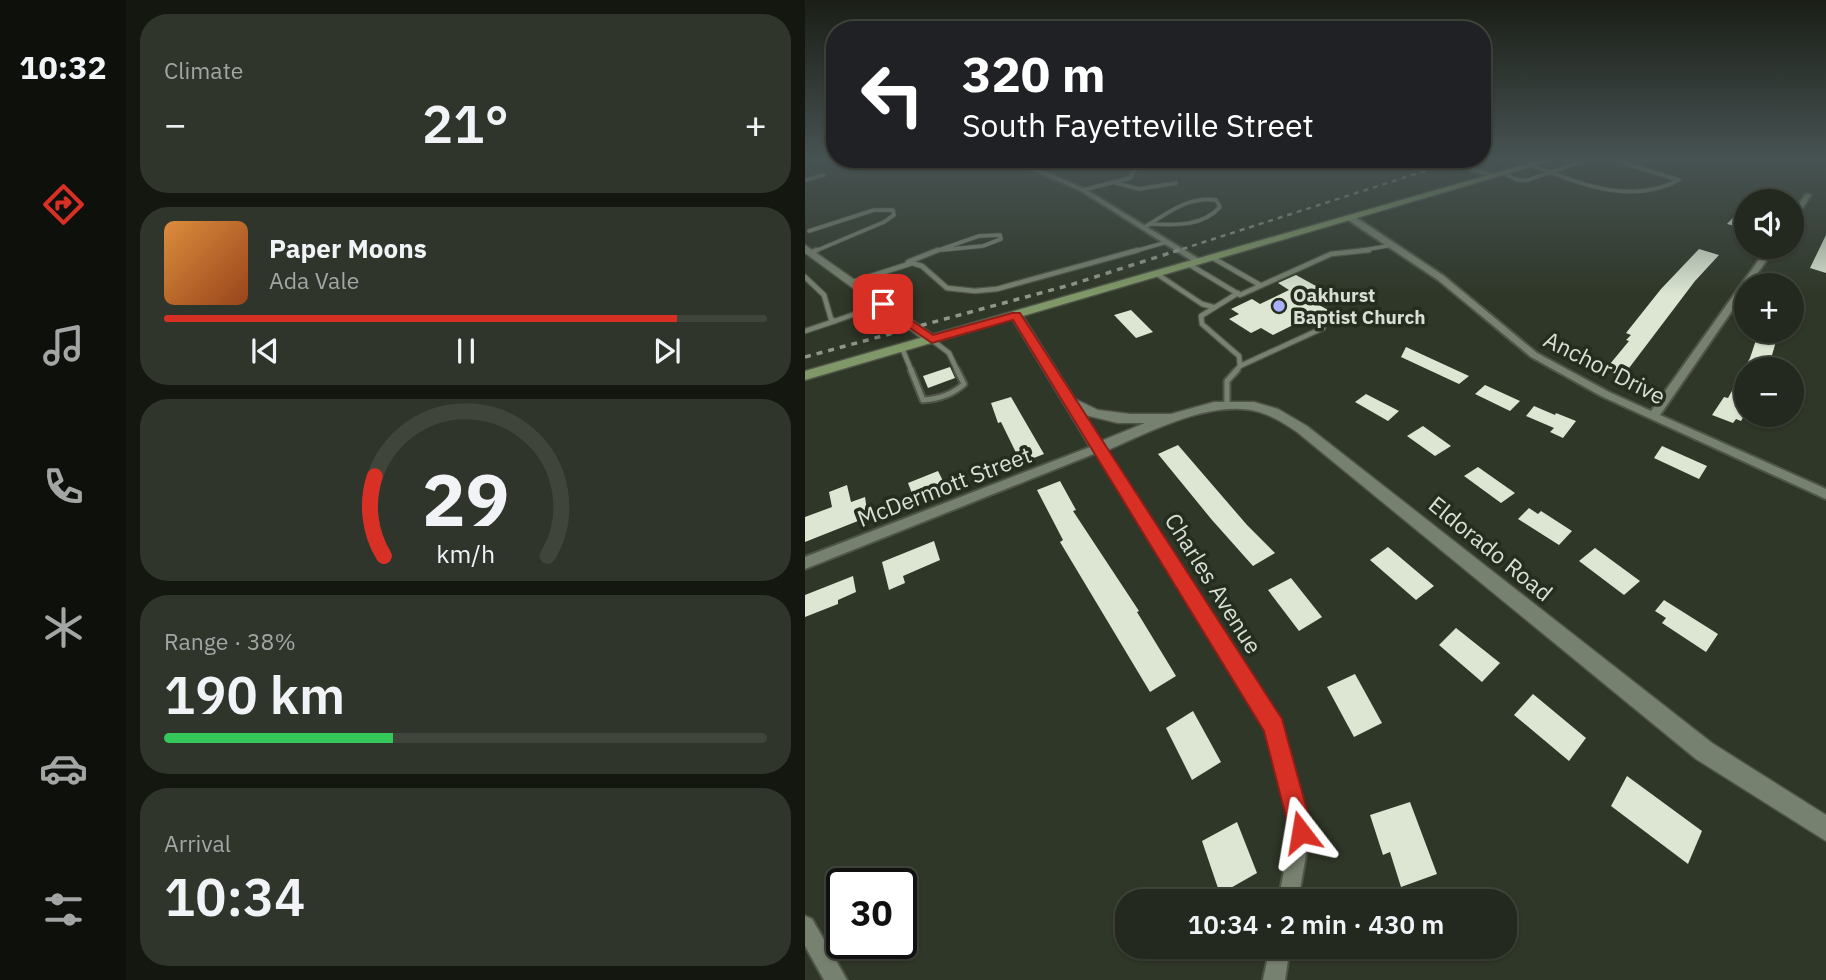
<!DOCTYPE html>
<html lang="en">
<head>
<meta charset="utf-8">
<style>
  body { margin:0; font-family:"IBM Plex Sans",sans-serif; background:#2f352b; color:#f1f3f6; height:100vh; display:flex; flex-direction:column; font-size:26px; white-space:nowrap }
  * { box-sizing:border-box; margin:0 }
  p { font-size:23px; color:#a3a6a4 }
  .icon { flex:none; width:38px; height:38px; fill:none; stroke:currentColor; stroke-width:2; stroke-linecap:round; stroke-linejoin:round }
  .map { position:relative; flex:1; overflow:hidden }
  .details { display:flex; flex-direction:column; gap:14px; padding:14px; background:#131710; width:679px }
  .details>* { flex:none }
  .top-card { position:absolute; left:21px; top:21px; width:665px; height:147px; border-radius:28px; box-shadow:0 2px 5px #0004,0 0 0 2px #40453c; background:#202124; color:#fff; overflow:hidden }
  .fabs { position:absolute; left:929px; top:189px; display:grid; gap:14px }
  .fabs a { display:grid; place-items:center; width:70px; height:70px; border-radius:50%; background:#23291e; box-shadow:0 2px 5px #0004,0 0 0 2px #40453c; font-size:35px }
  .speed { position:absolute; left:21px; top:868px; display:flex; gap:14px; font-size:35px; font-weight:700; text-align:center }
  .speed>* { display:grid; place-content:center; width:91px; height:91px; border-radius:50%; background:#23291e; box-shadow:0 2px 5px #0004,0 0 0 2px #40453c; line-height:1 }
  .speed .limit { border:4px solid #111; border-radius:10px; background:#fff; color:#111 }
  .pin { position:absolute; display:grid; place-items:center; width:60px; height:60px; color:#fff; margin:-30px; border-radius:14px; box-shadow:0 4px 10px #0006 }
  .me { position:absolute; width:77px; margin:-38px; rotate:346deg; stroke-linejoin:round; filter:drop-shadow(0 0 5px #0008) }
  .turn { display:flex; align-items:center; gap:24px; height:147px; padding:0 21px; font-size:32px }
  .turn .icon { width:91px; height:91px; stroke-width:2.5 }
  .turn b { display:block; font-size:49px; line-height:60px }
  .big { font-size:52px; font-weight:600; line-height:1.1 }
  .details .card { flex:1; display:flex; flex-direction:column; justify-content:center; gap:10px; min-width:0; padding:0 24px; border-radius:28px; background:#2f352b }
  .details .dial { align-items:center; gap:0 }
  .dial svg { height:182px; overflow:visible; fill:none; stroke:#40453c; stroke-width:7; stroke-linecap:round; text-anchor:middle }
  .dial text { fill:#f1f3f6; stroke:none }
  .song { display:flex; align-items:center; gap:21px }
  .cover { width:84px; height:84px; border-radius:10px; background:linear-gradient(135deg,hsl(30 70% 55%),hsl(20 70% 35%)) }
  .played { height:7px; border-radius:4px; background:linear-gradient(90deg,#d93025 85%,#40453c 85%) }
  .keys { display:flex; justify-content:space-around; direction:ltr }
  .heat { display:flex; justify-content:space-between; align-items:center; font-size:38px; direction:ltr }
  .charge { height:10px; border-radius:5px; background:linear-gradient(90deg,#34c759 38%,#40453c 0) }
  .trip { position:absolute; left:310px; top:889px; width:402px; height:70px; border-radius:28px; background:#23291e; box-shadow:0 2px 5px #0004,0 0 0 2px #40453c; font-weight:600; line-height:70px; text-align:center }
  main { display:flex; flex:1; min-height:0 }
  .dock { display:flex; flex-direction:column; width:126px; justify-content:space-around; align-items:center; background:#0e100c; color:#a3a6a4 }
  .dock .icon { width:49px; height:49px }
  .dock .active { color:#d93025 }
  .dock b { font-size:32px; color:#f1f3f6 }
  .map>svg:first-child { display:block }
  .building { fill:#dce6d3 }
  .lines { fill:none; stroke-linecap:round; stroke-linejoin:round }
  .service-far2-casing { stroke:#4e5447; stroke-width:5 }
  .service-far1-casing { stroke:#4e5447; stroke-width:7 }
  .service-casing { stroke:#4e5447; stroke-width:9 }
  .minor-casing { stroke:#4e5447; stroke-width:4 }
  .tertiary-casing { stroke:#4e5447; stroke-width:3 }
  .primary-casing { stroke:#4e5447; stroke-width:3 }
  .service-far2 { stroke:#77816f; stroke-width:3.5 }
  .service-far1 { stroke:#77816f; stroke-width:4.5 }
  .service { stroke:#77816f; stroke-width:5 }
  .minor { fill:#77816f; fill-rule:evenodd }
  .tertiary { fill:#77816f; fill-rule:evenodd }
  .primary { fill:#809867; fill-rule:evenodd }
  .rail-far1 { stroke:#90968a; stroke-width:2.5; stroke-dasharray:5 5; stroke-linecap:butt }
  .rail { stroke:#90968a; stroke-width:3.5; stroke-dasharray:6 6; stroke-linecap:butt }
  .route { fill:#d93025; stroke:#8d1f18; stroke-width:2 }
  .poi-dot { fill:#a9b0fc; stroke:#252d1e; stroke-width:2.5 }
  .labels { text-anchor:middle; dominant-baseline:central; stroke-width:7; stroke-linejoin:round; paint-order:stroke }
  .far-poi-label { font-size:19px; font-weight:bold; fill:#dadfd6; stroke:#252d1e; text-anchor:start }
  .street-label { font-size:23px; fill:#dadfd6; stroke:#252d1e }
</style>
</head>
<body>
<main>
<nav class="dock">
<b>10:32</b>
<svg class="icon active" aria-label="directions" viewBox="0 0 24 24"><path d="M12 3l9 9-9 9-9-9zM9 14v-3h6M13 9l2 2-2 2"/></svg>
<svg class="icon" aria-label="music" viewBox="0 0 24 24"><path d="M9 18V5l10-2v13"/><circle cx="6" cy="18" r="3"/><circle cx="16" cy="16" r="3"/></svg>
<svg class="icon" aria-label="phone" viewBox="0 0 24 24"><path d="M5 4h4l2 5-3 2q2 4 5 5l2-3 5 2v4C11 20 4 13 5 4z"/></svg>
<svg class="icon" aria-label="climate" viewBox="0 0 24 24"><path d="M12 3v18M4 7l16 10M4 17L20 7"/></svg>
<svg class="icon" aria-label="car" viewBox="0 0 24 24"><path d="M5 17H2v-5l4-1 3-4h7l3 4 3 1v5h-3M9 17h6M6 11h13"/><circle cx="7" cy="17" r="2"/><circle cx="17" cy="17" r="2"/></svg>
<svg class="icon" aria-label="filters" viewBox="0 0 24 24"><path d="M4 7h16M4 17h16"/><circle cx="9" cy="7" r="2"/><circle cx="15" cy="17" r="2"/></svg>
</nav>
<section class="details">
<div class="card"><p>Climate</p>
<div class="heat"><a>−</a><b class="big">21°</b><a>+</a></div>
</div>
<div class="card">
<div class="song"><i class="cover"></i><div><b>Paper Moons</b><p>Ada Vale</p></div></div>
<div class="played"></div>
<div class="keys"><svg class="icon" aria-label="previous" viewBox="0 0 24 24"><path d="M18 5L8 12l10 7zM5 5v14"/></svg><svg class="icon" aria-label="pause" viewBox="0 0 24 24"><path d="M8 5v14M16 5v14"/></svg><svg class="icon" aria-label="next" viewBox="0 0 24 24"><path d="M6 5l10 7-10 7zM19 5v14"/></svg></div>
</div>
<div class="card dial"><svg viewBox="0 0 100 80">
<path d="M14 69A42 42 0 1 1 86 69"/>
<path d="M14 69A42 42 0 0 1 10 34" stroke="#d93025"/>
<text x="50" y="56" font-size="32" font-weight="700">29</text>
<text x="50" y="72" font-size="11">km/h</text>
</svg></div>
<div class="card"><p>Range · 38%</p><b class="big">190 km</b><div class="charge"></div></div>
<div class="card"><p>Arrival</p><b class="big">10:34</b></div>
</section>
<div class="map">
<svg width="1021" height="980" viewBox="0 0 1021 980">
  <rect width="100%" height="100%" fill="#2f3728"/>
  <!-- building -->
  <g class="building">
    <polygon points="942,203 942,229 922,224"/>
    <polygon points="1021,235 1021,273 1005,268"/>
    <polygon points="894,249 914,255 890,281 818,376 800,370 824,341 821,340 826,335 821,333 856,289"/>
    <polygon points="491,275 520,291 503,299 525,311 506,321 502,318 468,335 456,328 446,333 424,319 434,314 426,309 447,299 455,304 484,290 473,283"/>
    <polygon points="326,310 348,332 331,338 309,315"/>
    <polygon points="954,331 974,331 963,369 942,369 942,411 936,421 931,419 928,423 907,415 919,397 923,398 945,358"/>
    <polygon points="601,347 664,376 654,384 596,357"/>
    <polygon points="145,367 150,378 123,388 118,376"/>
    <polygon points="680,385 715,401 705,411 670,394"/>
    <polygon points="561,394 594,411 583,421 550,402"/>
    <polygon points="206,397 239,454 216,463 196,422 193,423 186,403"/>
    <polygon points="729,406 750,415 751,413 771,421 758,438 745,432 749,428 721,416"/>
    <polygon points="618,426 646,446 630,456 602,436"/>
    <polygon points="373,445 442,525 470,553 448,566 407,520 353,454"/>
    <polygon points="857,446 902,466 894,479 849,458"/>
    <polygon points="673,467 710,493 696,503 659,476"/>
    <polygon points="133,471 139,483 108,496 103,483"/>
    <polygon points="255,481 271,510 268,511 334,611 332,612 371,676 345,692 255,542 258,540 232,490"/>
    <polygon points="42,485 46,502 60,497 63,517 0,542 0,517 27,507 24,492"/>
    <polygon points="724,508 733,514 736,511 767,531 754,545 713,519"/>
    <polygon points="129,541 135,560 98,576 100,583 84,590 77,562"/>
    <polygon points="583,547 629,586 611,600 565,560"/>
    <polygon points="790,548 835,581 819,595 774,561"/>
    <polygon points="48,576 51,592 33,600 33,604 0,617 0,595"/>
    <polygon points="486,578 517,617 494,631 463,590"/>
    <polygon points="859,600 913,634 901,652 857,623 861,618 850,611"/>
    <polygon points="651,628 695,663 677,682 634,645"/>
    <polygon points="550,674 577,723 549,737 522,687"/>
    <polygon points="728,694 781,738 764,761 709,715"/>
    <polygon points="388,711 416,762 387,780 361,728"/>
    <polygon points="822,776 897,831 883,864 806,806"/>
    <polygon points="605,802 632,874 596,887 585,852 578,855 565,815"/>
    <polygon points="432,822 452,873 415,894 397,841"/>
  </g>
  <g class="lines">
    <!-- service-far2 casing -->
    <g class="service-far2-casing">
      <g id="service-far2">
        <path d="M726 165C774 183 825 206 874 180L803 158"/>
        <polyline points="698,173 713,180 723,180 786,158"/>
        <polyline points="0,180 19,175"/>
        <polyline points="311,183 334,189 371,183"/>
        <polyline points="278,190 325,178 331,167 350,160"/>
        <path d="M338 228C362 214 382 196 411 200L415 207C397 227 370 225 345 224"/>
        <polyline points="4,231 69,210 88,210 89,215 79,222 8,252"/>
        <polyline points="128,252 174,236 195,235 196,239 178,246 137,250"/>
        <polyline points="327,252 362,242"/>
        <polyline points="548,252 587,245"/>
      </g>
    </g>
    <!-- service-far1 casing -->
    <g class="service-far1-casing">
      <g id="service-far1">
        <polyline points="7,252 12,250"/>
        <polyline points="408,258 455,285"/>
        <polyline points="103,262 133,250"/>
        <polyline points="385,265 435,295 526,254 564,250"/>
        <polyline points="352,274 397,304 408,307"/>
        <polyline points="0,277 19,295 26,319 30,321 78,304"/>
        <polyline points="48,282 107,263 117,266 142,288 170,291 192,289 333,250"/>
        <polyline points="0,331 30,321"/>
        <polyline points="127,340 144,353 153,372"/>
        <polyline points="97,348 107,372"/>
        <polyline points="435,366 518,328"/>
        <polyline points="430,372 435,366 434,356 397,324 396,316 433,293"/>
      </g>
    </g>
    <!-- service casing -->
    <g class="service-casing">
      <g id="service">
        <path d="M106 370 118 400C134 399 147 395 159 384L152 370"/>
        <polyline points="422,406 422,381 432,370"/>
      </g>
    </g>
    <!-- minor casing -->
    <g class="minor-casing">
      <g id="minor">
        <polygon points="202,159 211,159 280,189 399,262 392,264 276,191"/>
        <polygon points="629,159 639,159 692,176 687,177"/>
        <polygon points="1001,194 1006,195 990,220 987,220 987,213"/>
        <polygon points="543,216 549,216 639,276 732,353 804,392 846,411 963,247 971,247 944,285 942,285 942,289 855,415 1021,489 1021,499 796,396 726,357 633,280 543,220"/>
        <polygon points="293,444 297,445 475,721 505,832 493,901 473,901 487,832 461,730 291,453 0,569 0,557"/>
        <polygon points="0,916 7,919 42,980 19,980 0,946"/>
        <polygon points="465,947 485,947 480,980 458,980"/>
      </g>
    </g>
    <!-- tertiary casing -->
    <g class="tertiary-casing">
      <g id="tertiary">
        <polygon points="0,245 131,337 131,343 123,343 0,253"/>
        <path d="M211 312 217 315 270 399 293 410 325 414H366L409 402H449L473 409 502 426 907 743 1021 815V841L891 759 492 432C480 424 468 416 454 412 406 398 342 434 298 452H288L205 315ZM280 415 313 423H340L296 441Z"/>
      </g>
    </g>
    <!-- primary casing -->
    <g class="primary-casing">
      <polygon id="primary" points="743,158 756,158 0,380 0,371"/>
    </g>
    <!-- service-far2 -->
    <use href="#service-far2" class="service-far2"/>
    <!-- service-far1 -->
    <use href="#service-far1" class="service-far1"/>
    <!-- service -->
    <use href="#service" class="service"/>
    <!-- minor -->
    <use href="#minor" class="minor"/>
    <!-- tertiary -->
    <use href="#tertiary" class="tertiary"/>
    <!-- primary -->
    <use href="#primary" class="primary"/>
    <!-- rail-far1 -->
    <polyline class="rail-far1" points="368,252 657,159"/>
    <!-- rail -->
    <polyline class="rail" points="0,357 265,285 374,250"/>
  </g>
  <!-- sky -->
  <linearGradient id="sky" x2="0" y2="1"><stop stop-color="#1a1e16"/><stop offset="0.54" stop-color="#475353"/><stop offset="1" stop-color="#475353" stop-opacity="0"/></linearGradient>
  <rect width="1021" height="295" fill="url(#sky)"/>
  <!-- route -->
  <polygon class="route" points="78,301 128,335 207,313 215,313 477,719 508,832 504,840 496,844 487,840 459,731 208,320 127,343 74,307 73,304"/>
  <!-- markers -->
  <circle class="poi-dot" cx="474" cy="306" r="7"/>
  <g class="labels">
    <!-- far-poi labels -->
    <g class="far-poi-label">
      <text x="488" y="295">Oakhurst<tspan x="488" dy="22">Baptist Church</tspan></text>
    </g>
    <!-- street labels -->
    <g class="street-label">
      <text transform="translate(800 367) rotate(27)">Anchor Drive</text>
      <text transform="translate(139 486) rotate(-21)">McDermott Street</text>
      <text transform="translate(686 548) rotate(39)">Eldorado Road</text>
      <text transform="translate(409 583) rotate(58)">Charles Avenue</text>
    </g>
  </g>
</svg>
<div class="fabs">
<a><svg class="icon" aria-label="sound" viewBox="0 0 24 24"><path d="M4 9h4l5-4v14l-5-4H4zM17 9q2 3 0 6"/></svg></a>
<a>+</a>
<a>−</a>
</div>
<div class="speed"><div class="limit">30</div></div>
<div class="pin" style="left:78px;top:304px;background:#d93025"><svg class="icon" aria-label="arrive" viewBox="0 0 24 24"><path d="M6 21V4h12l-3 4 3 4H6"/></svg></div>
<svg class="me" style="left:496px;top:832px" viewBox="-20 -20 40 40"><path d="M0-17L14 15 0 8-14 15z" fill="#d93025" stroke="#fff" stroke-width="4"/></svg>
<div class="trip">10:34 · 2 min · 430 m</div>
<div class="top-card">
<div class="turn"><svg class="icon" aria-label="left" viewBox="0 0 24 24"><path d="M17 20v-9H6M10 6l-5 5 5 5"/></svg><div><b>320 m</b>South Fayetteville Street</div></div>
</div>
</div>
</main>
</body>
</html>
